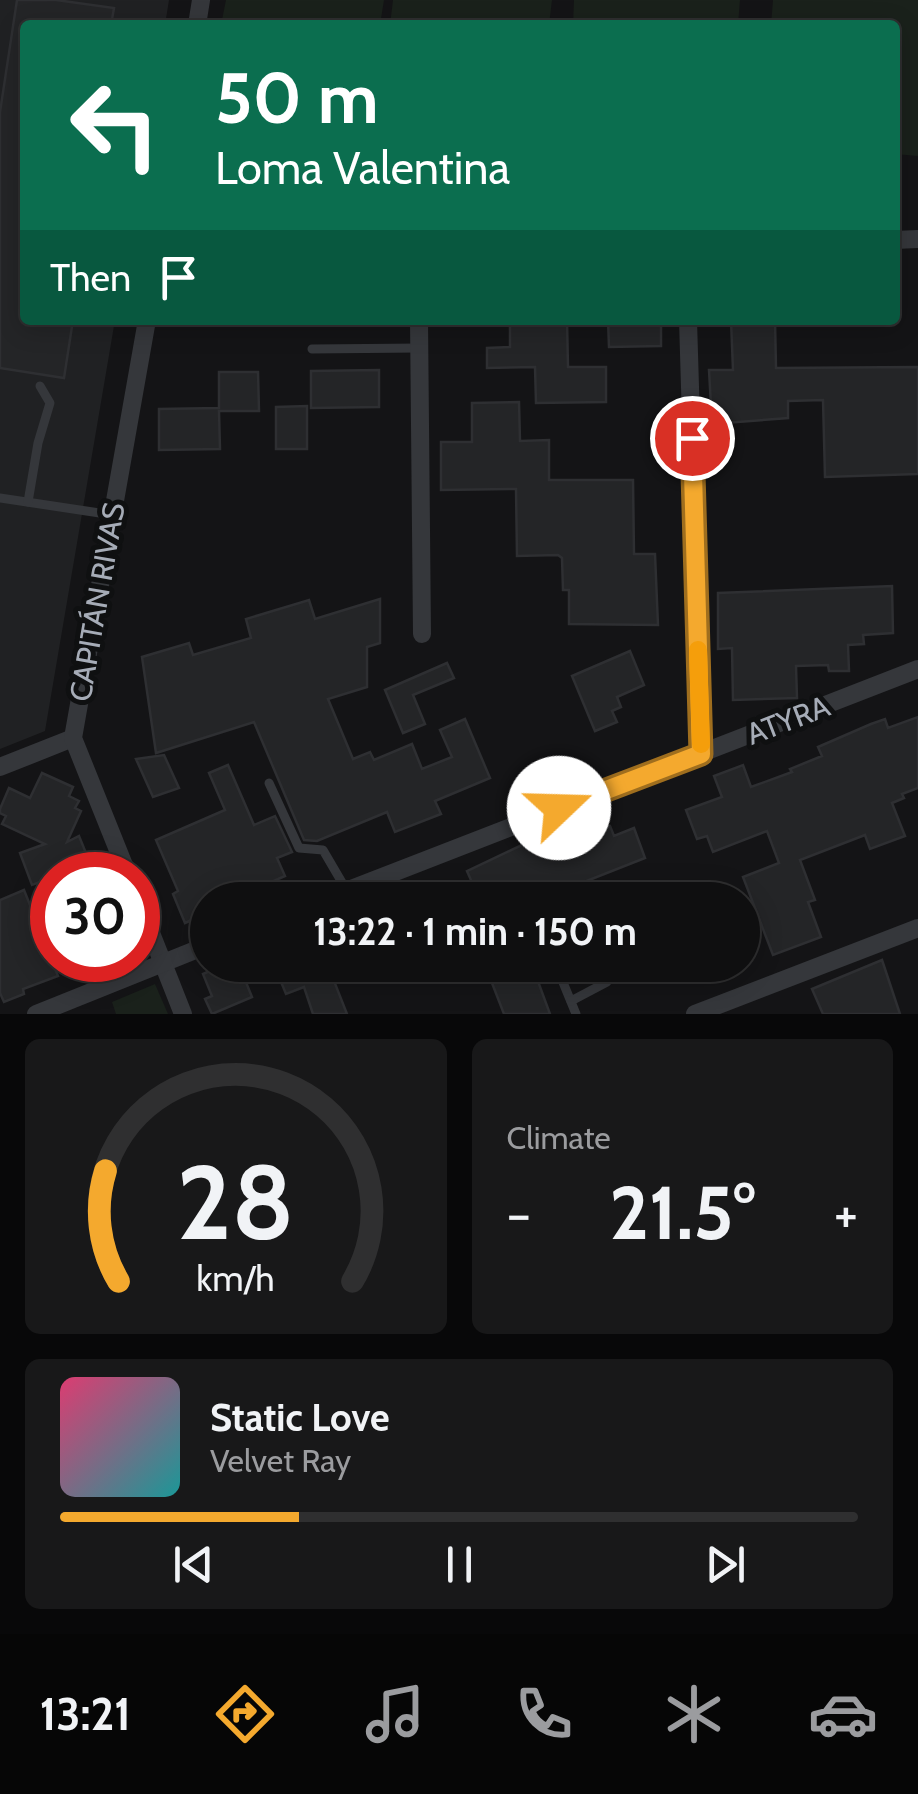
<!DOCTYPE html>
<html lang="en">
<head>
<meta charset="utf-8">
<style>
  body { margin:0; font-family:Cabin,sans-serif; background:#181819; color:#f1f3f6; height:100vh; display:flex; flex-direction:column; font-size:38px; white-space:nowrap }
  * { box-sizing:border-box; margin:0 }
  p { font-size:32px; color:#9b9c9f }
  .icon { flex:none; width:55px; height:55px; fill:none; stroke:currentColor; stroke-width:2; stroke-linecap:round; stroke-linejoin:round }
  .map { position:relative; height:1014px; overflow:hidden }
  .panel { display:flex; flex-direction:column; gap:25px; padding:25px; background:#080809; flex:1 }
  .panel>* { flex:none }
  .top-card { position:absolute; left:20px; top:20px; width:880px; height:305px; border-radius:10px; box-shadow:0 5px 25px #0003,0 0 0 2px #2f2f30; background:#0b6e4f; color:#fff; overflow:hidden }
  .speed { position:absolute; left:30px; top:852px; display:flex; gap:20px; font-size:50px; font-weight:700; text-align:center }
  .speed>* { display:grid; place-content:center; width:130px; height:130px; border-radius:50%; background:#0f0f10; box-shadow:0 5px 25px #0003,0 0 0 2px #2f2f30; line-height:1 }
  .speed .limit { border:15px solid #d22; background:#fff; color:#111 }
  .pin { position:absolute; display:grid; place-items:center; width:85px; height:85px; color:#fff; margin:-42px; border:5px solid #fff; border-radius:50%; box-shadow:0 2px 10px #0007 }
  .me { position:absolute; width:110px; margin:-55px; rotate:69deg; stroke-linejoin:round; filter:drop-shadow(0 0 8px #0008) }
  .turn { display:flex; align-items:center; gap:35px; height:210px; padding:0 30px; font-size:45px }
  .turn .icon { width:130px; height:130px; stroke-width:2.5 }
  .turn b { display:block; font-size:70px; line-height:85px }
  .then { display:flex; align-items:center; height:95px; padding:0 30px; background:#0003; gap:20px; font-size:38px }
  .big { font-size:75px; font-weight:700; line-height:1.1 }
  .panel .tile { flex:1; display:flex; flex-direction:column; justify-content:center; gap:15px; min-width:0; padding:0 35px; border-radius:15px; background:#181819 }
  .panel .dial { align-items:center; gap:0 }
  .dial svg { height:260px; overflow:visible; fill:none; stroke:#2f2f30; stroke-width:7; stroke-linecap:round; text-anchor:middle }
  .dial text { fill:#f1f3f6; stroke:none }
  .song { display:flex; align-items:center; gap:30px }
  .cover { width:120px; height:120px; border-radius:15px; background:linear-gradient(135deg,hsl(340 70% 55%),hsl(180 70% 35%)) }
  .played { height:10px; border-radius:5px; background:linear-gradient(90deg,#f4a92e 30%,#2f2f30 30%) }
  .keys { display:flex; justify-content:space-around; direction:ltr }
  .heat { display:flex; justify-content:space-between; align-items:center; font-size:55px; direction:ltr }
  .panel .tiles { flex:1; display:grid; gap:25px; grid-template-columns:1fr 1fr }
  .tile:last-child { grid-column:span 2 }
  .trip { position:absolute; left:190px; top:882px; width:570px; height:100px; border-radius:50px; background:#0f0f10; box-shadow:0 5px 25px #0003,0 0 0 2px #2f2f30; font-weight:700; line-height:100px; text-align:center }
  .menu { display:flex; height:160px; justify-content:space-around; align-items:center; background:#060606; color:#9b9c9f }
  .menu .icon { width:70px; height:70px }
  .menu .active { color:#f4a92e }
  .menu b { font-size:45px; color:#f1f3f6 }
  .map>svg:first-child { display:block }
  .built { fill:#202123 }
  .green { fill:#1a211b }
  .building { fill:#242527; stroke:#2e2f32; stroke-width:2.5 }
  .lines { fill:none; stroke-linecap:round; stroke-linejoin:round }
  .lane { stroke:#35373b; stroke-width:9 }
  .street { stroke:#35373b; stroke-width:18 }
  .route-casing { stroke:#9f6e1e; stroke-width:25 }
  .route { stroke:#f4a92e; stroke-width:18 }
  .slow { stroke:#f59e0b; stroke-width:18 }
  .labels { text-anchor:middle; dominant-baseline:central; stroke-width:10; stroke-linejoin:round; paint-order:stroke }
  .street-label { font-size:30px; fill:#a6acb7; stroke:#0f1011 }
</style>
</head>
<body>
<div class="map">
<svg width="918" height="1014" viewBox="0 0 918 1014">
  <rect width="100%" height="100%" fill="#141416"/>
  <!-- built -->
  <polygon class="built" points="0,0 169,0 165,25 25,25 25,320 115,320 45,731 0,749"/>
  <!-- green -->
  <g class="green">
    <polygon points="226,0 384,0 380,25 221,25"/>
    <polygon points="393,0 552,0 549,25 390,25"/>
    <polygon points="574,0 740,0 738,25 573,25"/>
    <polygon points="773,0 918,0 918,156 895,154 895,25 771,25"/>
    <polygon points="155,984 168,1014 116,1014 112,1002"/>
  </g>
  <!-- building -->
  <g class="building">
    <polygon points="17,0 56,0 114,8 111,25 25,25 25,320 73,320 64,378 0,368 0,112"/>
    <polygon points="510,320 567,320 568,367 606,367 606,402 536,403 535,367 487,368 487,348 510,347"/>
    <polygon points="608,320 661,320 661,346 609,347"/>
    <polygon points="731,320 775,320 776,368 918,367 918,474 825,477 823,400 788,401 788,418 712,424 709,370 733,370"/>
    <polygon points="379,370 379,407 311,408 311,371"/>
    <polygon points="219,372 258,372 259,411 219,411 220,449 159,450 159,409 219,408"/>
    <polygon points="519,402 520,441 549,440 549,480 633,480 634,554 655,554 658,625 569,624 569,590 563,590 562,558 558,555 517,556 516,489 441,490 441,442 472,442 472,403"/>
    <polygon points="307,406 307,449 276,449 276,407"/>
    <polygon points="892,586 893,633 863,635 864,644 848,645 849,671 829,671 828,665 796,666 797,698 733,700 732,648 718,649 718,593"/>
    <polygon points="380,599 380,643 367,647 367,687 328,699 353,759 370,752 374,760 412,744 422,769 452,757 440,730 465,719 490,778 435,801 441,814 395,832 387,812 317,841 304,840 254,722 156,753 142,657 189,643 193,655 251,638 246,619 309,600 315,619"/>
    <polygon points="630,651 644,685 617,697 621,707 612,711 617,722 595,731 572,676"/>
    <polygon points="447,663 454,678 413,695 425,724 403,733 385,690"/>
    <polygon points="918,717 918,788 902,794 904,798 892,803 905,836 870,849 865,835 800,860 815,900 808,902 821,937 773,955 743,877 779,863 767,831 713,852 707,836 697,839 686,810 722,797 714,776 743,765 751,787 792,772 790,769 822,756 818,747 871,724 885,719 888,728"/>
    <polygon points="164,755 179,788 153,797 136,759"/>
    <polygon points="228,765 254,825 275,816 292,852 277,858 285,876 230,900 208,900 208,913 185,923 173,894 178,891 156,840 225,810 209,773"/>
    <polygon points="42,773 73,787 69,796 79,801 75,808 81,811 67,842 79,836 90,863 32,885 20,853 45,844 2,824 6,816 0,813 0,809 9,788 30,798"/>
    <polygon points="610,826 614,836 634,828 645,858 584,882 591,900 443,900 474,887 467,871 522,845 558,832 562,844"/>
    <polygon points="24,890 36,920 52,913 52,947 47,949 58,976 23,989 24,994 4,1002 0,993 0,900"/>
    <polygon points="882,960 900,1014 823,1014 812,989"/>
    <polygon points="223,965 239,965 252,997 212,1014 205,999 212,996 203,974"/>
    <polygon points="274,965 372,965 334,981 347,1014 313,1014 304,987 286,994"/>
    <polygon points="485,965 532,965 550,1014 504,1014"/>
  </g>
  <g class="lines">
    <!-- lane -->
    <g class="lane">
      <polyline points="312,349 420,348"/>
      <polyline points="0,498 113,515"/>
      <polyline points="28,502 38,443 50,403 40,386"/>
      <polyline points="269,783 299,848 323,850 347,891"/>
      <polyline points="570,965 560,975 576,1014"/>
      <polyline points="571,1001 607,982"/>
    </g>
    <!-- street -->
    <g class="street">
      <polyline points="197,25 201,0"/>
      <polyline points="895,240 918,239"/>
      <polyline points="419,320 422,634"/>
      <polyline points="688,320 701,754"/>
      <polyline points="0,767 73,738"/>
      <polyline points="128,875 73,738 147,320"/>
      <polyline points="138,900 183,1014"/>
      <polyline points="323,900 918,669"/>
      <polyline points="36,1014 208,945"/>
      <polyline points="695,1014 918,928"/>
    </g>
  </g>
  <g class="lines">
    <!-- route casing -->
    <g class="route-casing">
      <polyline id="route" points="559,808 701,754 692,438"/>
    </g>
    <!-- route -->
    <use href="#route" class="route"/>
    <!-- slow -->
    <polyline class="slow" points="698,650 701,744"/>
  </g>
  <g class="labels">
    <!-- street labels -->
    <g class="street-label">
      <text transform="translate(97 602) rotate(-80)">CAPITÁN RIVAS</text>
      <text transform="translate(788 720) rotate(-21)">ATYRA</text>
    </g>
  </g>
</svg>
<div class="speed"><div class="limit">30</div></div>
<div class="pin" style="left:692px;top:438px;background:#d93025"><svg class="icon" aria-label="arrive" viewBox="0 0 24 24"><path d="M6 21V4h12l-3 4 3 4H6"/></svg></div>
<svg class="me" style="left:559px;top:808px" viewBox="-20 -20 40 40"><circle r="19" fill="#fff"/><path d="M0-13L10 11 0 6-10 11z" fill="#f4a92e"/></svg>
<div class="trip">13:22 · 1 min · 150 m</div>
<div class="top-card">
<div class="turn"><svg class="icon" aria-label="left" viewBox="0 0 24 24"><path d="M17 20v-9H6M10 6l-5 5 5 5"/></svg><div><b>50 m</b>Loma Valentina</div></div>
<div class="then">Then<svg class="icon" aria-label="arrive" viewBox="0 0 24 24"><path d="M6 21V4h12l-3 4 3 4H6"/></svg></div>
</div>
</div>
<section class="panel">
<div class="tiles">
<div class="tile dial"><svg viewBox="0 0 100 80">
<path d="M14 69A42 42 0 1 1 86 69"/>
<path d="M14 69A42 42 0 0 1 10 35" stroke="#f4a92e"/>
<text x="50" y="56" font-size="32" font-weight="700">28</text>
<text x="50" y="72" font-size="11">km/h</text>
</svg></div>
<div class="tile"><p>Climate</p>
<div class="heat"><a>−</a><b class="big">21.5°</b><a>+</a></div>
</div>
<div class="tile">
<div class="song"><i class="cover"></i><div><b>Static Love</b><p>Velvet Ray</p></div></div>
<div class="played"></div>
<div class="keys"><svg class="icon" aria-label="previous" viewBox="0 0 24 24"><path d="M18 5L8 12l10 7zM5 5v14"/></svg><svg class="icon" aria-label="pause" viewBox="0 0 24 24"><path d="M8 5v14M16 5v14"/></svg><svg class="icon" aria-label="next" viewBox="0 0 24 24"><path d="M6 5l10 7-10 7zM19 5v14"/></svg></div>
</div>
</div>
</section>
<nav class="menu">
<b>13:21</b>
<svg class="icon active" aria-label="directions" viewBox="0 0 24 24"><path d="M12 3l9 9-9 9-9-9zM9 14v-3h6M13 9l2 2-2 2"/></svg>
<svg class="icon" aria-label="music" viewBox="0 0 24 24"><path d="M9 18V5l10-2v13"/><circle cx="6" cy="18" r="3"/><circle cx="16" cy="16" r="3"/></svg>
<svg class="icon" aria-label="phone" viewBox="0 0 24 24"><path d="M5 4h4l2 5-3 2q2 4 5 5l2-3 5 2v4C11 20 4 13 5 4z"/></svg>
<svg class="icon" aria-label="climate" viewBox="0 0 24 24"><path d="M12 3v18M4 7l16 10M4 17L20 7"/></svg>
<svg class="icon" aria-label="car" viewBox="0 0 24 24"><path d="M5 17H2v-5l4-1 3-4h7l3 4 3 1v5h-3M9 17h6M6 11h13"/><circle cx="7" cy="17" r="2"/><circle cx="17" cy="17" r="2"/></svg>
</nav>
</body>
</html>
